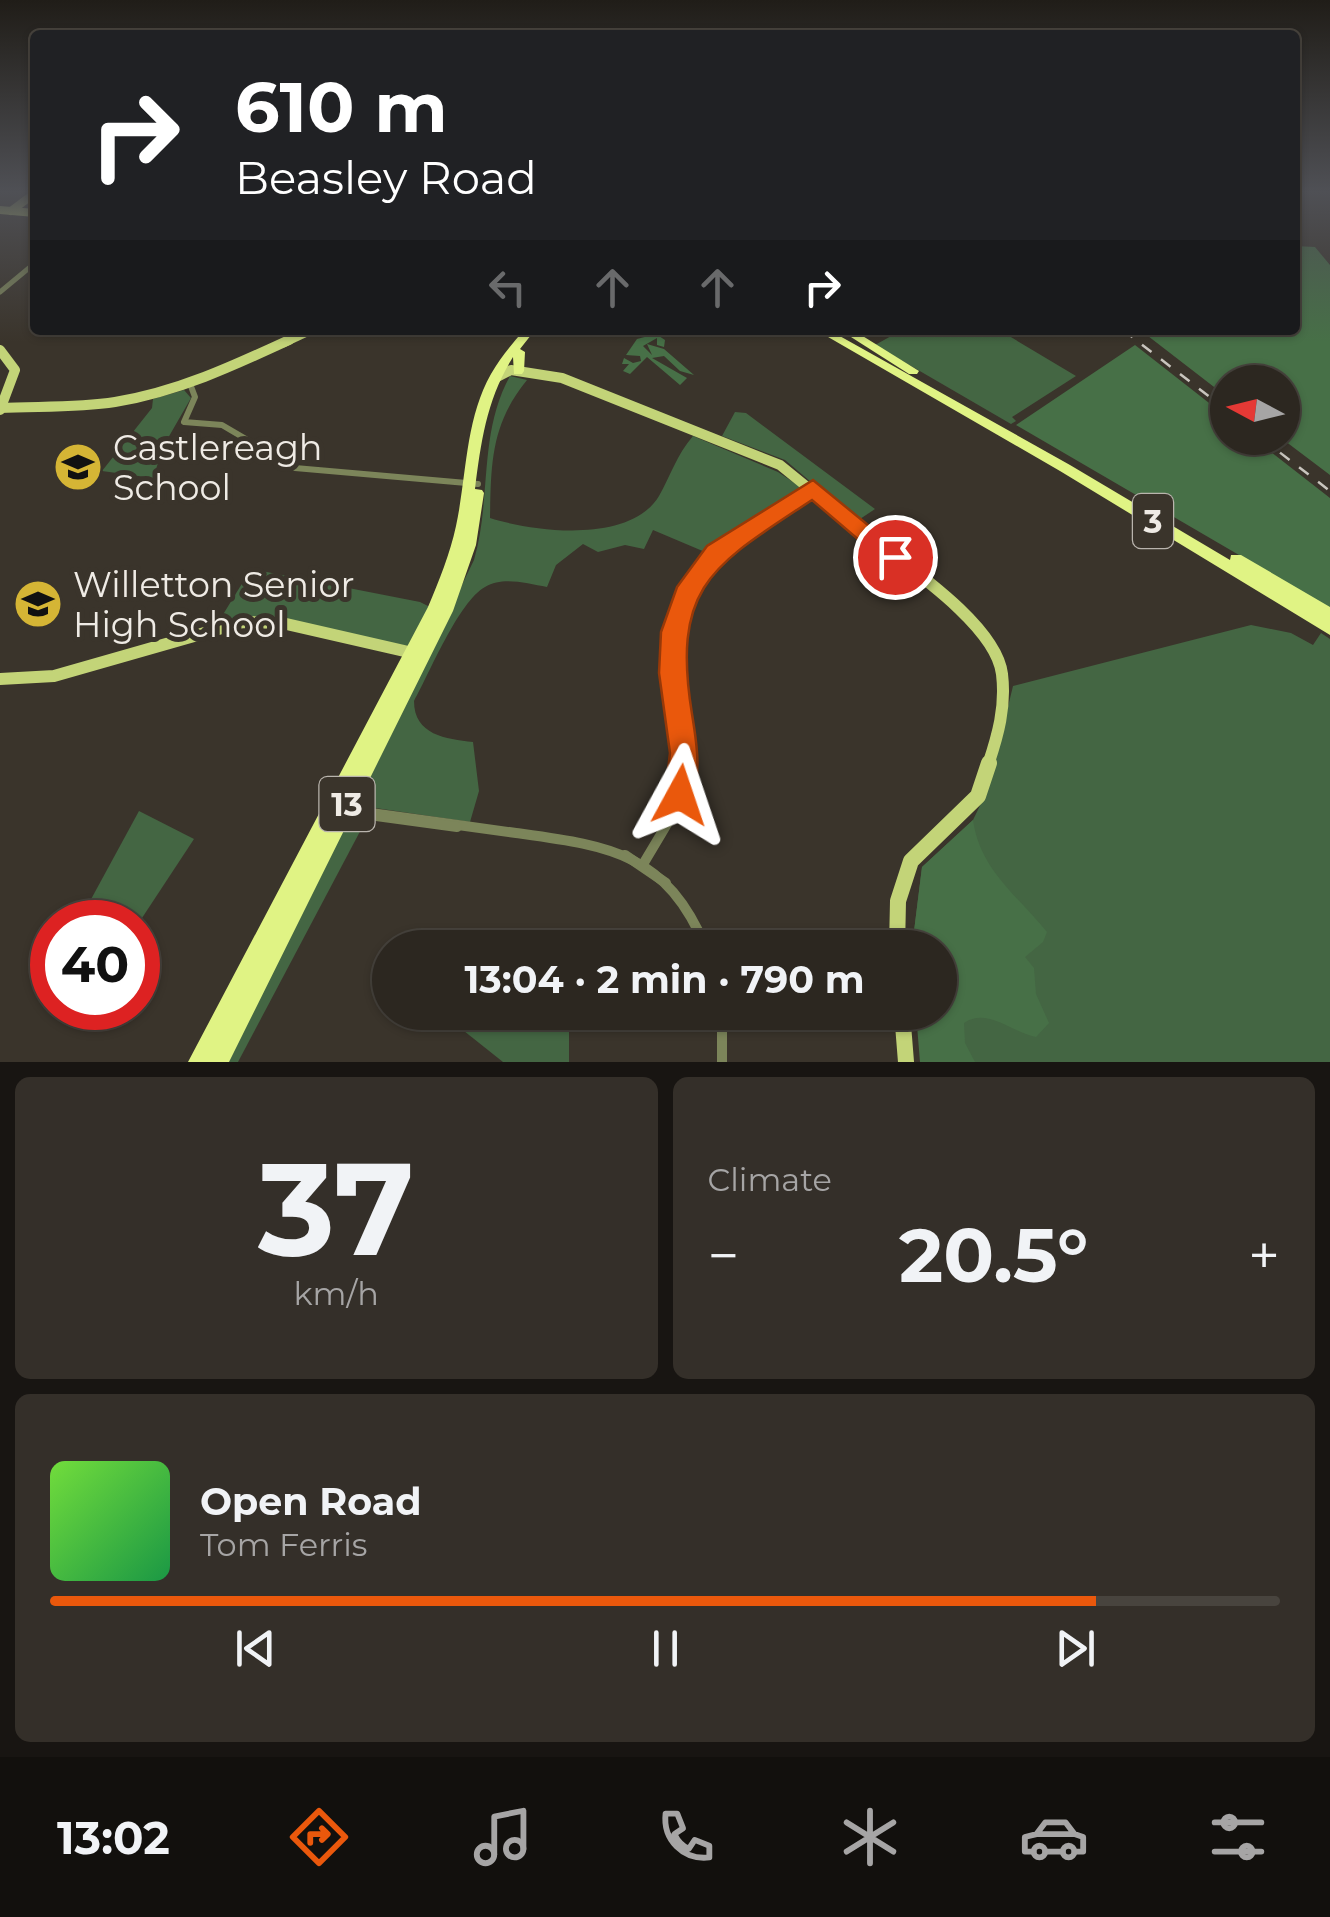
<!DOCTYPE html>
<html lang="en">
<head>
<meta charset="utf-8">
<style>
  body { margin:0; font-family:Montserrat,sans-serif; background:#342f29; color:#f1f3f6; height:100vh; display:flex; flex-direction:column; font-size:38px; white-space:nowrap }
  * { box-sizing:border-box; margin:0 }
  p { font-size:32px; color:#a6a5a5 }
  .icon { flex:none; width:55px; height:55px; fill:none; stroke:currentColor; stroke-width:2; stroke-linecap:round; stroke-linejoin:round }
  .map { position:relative; height:1062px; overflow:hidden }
  .side { display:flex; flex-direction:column; gap:15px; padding:15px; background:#181512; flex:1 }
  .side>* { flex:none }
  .top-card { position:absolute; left:30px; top:30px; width:1270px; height:305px; border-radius:10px; box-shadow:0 2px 8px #0004,0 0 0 2px #48443e; background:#202124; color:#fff; overflow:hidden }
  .needle { width:65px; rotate:277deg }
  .buttons { position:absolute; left:1210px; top:365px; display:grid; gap:20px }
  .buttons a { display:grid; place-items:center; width:90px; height:90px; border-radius:50%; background:#2c2720; box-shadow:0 2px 8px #0004,0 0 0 2px #48443e; font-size:50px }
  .speed { position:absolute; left:30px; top:900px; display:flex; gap:20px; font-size:50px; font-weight:700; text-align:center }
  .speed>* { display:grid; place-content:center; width:130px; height:130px; border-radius:50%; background:#2c2720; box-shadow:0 2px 8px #0004,0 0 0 2px #48443e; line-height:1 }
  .speed .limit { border:15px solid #d22; background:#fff; color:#111 }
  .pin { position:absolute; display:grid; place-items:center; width:85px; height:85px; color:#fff; margin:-42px; border:5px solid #fff; border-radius:50%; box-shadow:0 2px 10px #0007 }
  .me { position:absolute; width:110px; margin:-55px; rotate:5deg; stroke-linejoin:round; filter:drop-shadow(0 0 8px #0008) }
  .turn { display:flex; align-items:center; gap:35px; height:210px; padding:0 40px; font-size:45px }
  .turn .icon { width:130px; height:130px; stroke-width:2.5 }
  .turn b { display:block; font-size:70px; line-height:85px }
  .lanes { display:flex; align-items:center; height:95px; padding:0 40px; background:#0003; justify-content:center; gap:50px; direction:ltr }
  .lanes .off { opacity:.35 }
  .big { font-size:75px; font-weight:700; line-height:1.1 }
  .side .card { flex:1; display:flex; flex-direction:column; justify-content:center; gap:15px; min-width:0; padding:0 35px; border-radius:15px; background:#342f29 }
  .side .dial { align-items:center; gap:0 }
  .dial b { font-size:130px; line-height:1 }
  .song { display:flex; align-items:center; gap:30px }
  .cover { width:120px; height:120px; border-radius:15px; background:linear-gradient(135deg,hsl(100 70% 55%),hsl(140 70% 35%)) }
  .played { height:10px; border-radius:5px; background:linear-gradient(90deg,#ea580c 85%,#48443e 85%) }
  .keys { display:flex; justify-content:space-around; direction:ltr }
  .heat { display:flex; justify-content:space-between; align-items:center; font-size:55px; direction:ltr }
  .side .tiles { flex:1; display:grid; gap:15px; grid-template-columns:1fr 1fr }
  .card:last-child { grid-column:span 2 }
  .trip { position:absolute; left:372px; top:930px; width:585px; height:100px; border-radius:50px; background:#2c2720; box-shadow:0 2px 8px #0004,0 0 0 2px #48443e; font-weight:700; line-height:100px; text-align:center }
  .menu { display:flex; height:160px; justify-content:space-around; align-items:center; background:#12100d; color:#a6a5a5 }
  .menu .icon { width:70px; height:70px }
  .menu .active { color:#ea580c }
  .menu b { font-size:45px; color:#f1f3f6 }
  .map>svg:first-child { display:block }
  .green { fill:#446643 }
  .forest { fill:#477047 }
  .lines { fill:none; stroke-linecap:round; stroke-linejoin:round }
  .minor-far3 { stroke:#7c855a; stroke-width:5 }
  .minor-far2 { stroke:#7c855a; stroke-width:6 }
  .minor-far1 { stroke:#7c855a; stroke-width:9 }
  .minor { stroke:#7c855a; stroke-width:10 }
  .major-far3 { stroke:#c3d478; stroke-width:8 }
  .major-far2 { stroke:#c3d478; stroke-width:10 }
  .major-far1 { stroke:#c3d478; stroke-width:12 }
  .major { stroke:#c3d478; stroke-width:16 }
  .highway { fill:#e0f384; fill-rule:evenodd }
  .rail { stroke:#c9c5be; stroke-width:2.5; stroke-dasharray:12 12; stroke-linecap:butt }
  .route { fill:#ea580c; stroke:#983908; stroke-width:2.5 }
  .labels { text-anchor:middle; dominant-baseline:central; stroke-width:10; stroke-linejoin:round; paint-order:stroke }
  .shield { fill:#3a342b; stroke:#b9b4ad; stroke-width:2.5 }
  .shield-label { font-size:32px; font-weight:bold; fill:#efebe5 }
  .poi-label { font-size:35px; fill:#efebe5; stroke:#3a342b; text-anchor:start }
</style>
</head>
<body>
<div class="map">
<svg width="1330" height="1062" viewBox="0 0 1330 1062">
  <rect width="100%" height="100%" fill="#3a342b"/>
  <!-- green -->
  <g class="green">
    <polygon points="902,330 999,330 1076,376 1012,417 1016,421 1011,424 875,345"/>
    <path d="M510 376 527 380C491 424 491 463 490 518 534 532 630 544 659 496 671 475 676 456 693 436L778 472 802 488 705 552 653 530 644 549 625 545 598 552 583 544 556 565 547 587C527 584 504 576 485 587 459 601 429 674 414 701 414 735 446 739 473 742L479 791 470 822 355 805 474 560C492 498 478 434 510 376Z"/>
    <polygon points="184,390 191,398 164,445 153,478 102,471 152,408 153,399"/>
    <polygon points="735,412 746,413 875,509 857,521 785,460 722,436"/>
    <polygon points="251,569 420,602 430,607 413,647 258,617 219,621"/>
    <polygon points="1251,625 1291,633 1313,645 1321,633 1330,639 1330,1062 921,1062 940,1012 940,948 912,948 922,867 973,820 988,789 1013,686"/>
    <polygon points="139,811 194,839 140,921 83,914"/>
    <polygon points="346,817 365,822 238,1062 221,1062"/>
    <polygon points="462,1013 556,1013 569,1029 569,1062 503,1062 454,1023"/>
  </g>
  <!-- forest -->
  <g class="forest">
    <polygon points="1295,246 1315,247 1330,265 1330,475 1281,438 1282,382 1228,382 1227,397 1148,336 1157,330 1295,330"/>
    <polygon points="656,334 665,340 664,347 657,345 657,338 643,346 652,355 647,344 664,349 694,375 680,371 664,356 652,358 687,378 680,385 647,357 630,374 623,371 629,364 622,364 624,358 633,363 641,361 640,356 626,355 637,339"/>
    <polygon points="1135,345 1227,417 1228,438 1253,438 1330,498 1330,608 1016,425"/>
    <path d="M973 820C980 870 1017 895 1047 932L1043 942 1025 957 1034 968 1036 994 1049 1023 1036 1037C1011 1032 987 1007 964 1023L965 1043 975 1062H920L916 1013 940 1012V948L912 947 922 867Z"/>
  </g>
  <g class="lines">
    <!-- minor-far3 -->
    <polyline class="minor-far3" points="0,292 35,263"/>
    <!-- minor-far2 -->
    <g class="minor-far2">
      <polyline points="189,381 195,397 184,422 222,425 295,468 478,484"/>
      <polyline points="743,530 813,488"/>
    </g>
    <!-- minor-far1 -->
    <path class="minor-far1" d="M684 765C689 665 639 598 746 527"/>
    <!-- minor -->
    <g class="minor">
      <path d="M350 804 371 813C419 820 468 826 516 833 609 846 666 852 706 948"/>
      <polyline points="347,812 457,827"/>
      <polyline points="625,855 666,883"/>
      <polyline points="642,866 673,814 684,763"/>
      <polyline points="722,1012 722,1062"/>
    </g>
    <!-- major-far3 -->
    <g class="major-far3">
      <polyline points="0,210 35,213"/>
      <polyline points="11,211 35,193"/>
      <polyline points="284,343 312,330"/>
    </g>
    <!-- major-far2 -->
    <g class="major-far2">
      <polyline points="0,350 15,370 0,410"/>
      <polyline points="497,377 511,370 562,378 780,465 860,530"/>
      <path d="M0 408C38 406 77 408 115 402 177 392 233 366 289 340"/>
    </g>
    <!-- major-far1 -->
    <g class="major-far1">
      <path d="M857 527C896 559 996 622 1002 674 1006 707 998 735 988 765"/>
      <polyline points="0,679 54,676 243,622 282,623 413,653"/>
    </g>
    <!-- major -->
    <g class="major">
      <polyline points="897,948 898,901 911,861 978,796 989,763"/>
      <polyline points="902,1012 906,1062"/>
    </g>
    <!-- highway -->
    <g class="highway">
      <path d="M524 330H535L520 349 525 352 524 371 522 374H514L513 357C487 398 481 441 475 489L482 490 484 493 476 545 453 611 229 1062H188L428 607C439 581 450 554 456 526 467 475 465 420 491 374 500 358 512 344 524 330Z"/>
      <polygon points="816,330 829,330 1070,465 1230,560 1231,555 1241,555 1330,607 1330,635 1060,471"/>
      <polygon points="840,330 853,330 919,371 917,374 909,374"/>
    </g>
    <!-- rail -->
    <g class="rail">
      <polyline points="1123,330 1228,411"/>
      <polyline points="1261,438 1330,491"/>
    </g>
  </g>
  <!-- sky -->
  <linearGradient id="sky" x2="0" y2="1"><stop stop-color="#201d18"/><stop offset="0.56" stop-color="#4f5055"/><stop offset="1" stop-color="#4f5055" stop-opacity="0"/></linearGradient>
  <rect width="1330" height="342" fill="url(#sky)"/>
  <!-- route -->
  <path class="route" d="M813 480 907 557 903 564H887L812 500C714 565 671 584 692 714 697 744 702 776 690 805L680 810 669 805 665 795 670 753 659 673 661 632 677 587 707 546Z"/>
  <!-- icons -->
  <defs>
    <g id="school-disc" transform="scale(2.5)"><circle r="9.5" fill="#d5b535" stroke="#3a342b"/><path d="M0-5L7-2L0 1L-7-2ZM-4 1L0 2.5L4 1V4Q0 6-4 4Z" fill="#111"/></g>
  </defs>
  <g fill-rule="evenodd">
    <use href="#school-disc" x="78" y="467"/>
    <use href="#school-disc" x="38" y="604"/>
  </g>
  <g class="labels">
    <!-- shield labels -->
    <g class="shield">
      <rect x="1133" y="494" width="40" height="54" rx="8"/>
      <rect x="319.5" y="777" width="55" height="54" rx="8"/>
    </g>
    <g class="shield-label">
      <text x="1153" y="521">3</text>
      <text x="347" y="804">13</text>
    </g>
    <!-- poi labels -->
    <g class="poi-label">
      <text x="113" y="447">Castlereagh<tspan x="113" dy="40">School</tspan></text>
      <text x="73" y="584">Willetton Senior<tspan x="73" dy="40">High School</tspan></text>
    </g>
  </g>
</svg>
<div class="buttons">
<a><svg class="needle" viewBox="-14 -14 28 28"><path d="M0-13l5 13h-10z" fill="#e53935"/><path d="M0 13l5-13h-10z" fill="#a6a5a5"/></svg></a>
</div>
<div class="speed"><div class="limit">40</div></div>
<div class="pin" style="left:895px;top:557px;background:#d93025"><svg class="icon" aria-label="arrive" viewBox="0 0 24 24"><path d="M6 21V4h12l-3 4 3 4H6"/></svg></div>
<svg class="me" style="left:680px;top:795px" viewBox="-20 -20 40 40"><path d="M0-17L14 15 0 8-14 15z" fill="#ea580c" stroke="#fff" stroke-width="4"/></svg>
<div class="trip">13:04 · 2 min · 790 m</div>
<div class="top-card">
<div class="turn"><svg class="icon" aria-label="right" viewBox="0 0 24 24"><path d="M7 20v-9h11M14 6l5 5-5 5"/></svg><div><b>610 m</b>Beasley Road</div></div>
<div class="lanes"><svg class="icon off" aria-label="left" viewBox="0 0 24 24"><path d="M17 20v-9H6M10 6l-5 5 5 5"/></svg><svg class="icon off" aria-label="ahead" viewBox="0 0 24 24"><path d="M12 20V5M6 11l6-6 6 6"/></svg><svg class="icon off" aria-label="ahead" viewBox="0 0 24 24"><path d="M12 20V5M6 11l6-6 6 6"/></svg><svg class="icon" aria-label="right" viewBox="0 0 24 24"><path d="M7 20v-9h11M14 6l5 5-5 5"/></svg></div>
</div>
</div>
<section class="side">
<div class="tiles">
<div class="card dial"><b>37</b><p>km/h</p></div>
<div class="card"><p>Climate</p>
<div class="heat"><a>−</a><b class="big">20.5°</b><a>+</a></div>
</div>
<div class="card">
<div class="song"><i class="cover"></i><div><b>Open Road</b><p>Tom Ferris</p></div></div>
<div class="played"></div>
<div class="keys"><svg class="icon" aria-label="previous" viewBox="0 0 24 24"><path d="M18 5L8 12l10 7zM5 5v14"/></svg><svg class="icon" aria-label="pause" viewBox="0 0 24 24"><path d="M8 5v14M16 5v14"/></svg><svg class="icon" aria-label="next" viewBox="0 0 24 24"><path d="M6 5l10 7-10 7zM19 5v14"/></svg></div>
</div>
</div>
</section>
<nav class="menu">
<b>13:02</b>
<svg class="icon active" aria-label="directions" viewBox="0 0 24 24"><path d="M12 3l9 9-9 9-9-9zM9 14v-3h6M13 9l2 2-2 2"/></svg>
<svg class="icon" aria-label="music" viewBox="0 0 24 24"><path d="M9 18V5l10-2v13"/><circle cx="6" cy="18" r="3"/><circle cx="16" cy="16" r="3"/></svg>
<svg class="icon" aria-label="phone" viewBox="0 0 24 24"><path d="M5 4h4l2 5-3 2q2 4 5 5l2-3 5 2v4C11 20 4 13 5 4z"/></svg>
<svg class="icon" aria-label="climate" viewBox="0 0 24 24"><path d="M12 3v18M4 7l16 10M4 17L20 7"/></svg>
<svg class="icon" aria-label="car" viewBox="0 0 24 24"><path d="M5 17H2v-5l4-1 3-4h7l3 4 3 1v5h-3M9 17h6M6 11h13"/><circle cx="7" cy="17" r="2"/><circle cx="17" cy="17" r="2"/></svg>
<svg class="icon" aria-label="filters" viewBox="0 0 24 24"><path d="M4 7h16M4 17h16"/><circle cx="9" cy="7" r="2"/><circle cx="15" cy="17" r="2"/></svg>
</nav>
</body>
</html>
